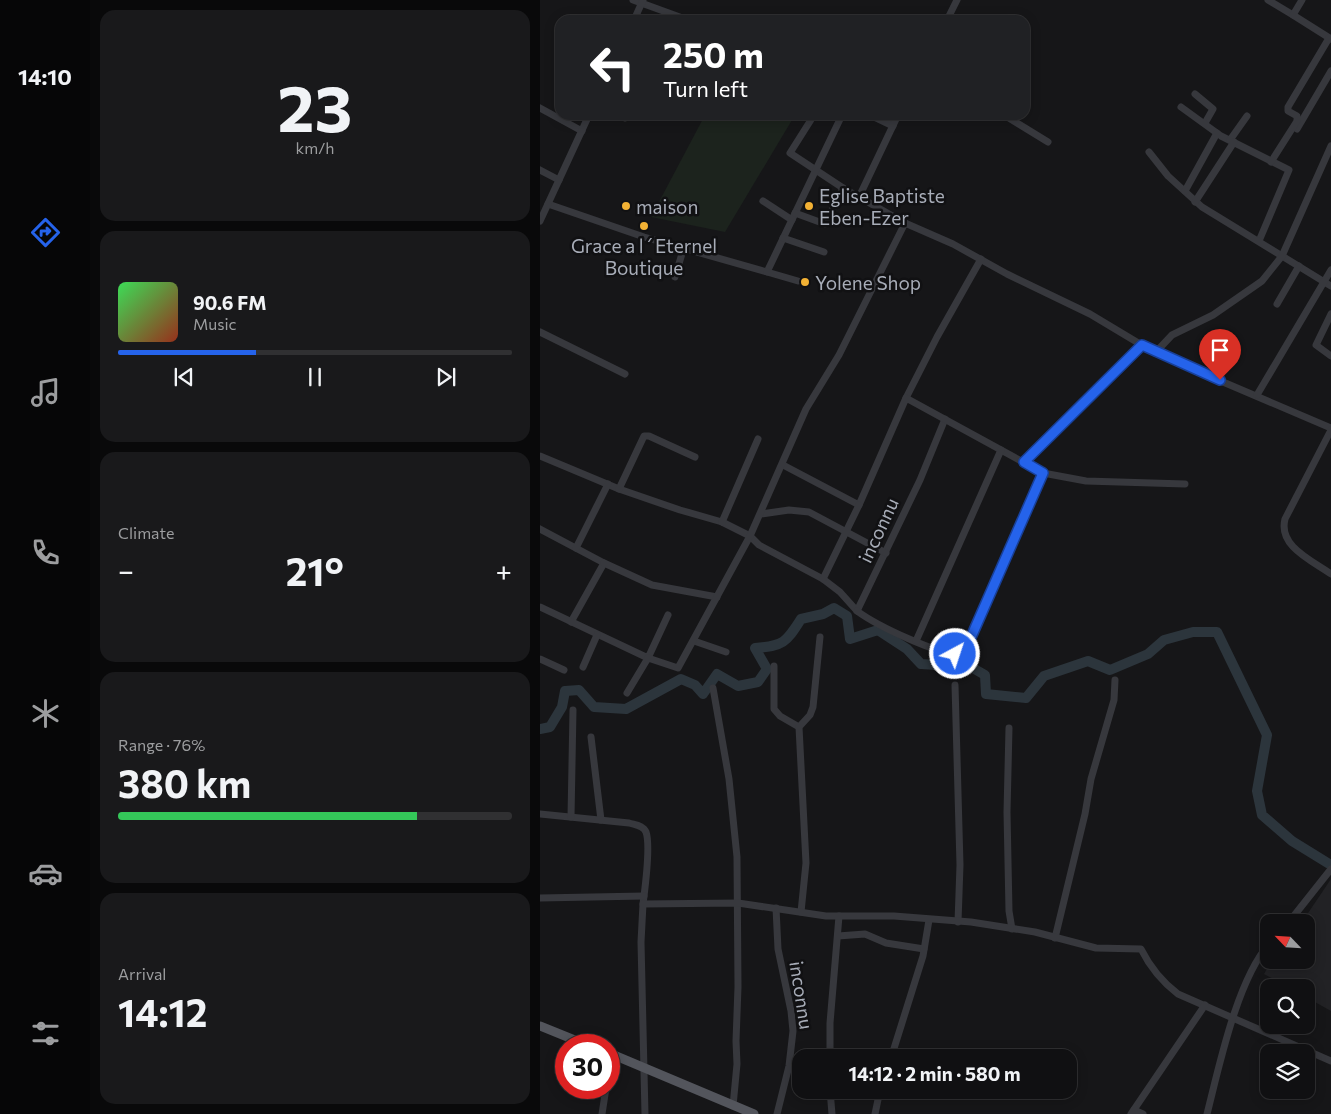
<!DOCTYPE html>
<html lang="en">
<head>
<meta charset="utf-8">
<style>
  body { margin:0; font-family:Commissioner,sans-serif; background:#19191b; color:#f1f3f6; height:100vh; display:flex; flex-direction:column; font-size:19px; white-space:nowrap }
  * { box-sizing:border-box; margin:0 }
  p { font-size:16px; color:#9c9d9f }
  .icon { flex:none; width:28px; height:28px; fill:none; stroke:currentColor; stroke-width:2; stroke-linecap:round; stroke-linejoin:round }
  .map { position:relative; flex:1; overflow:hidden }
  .side { display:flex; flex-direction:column; gap:10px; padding:10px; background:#09090a; width:450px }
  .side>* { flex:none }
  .guide { position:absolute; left:15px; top:15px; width:475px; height:105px; border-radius:15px; box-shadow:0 2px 12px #0003,0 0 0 1px #303032; background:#202124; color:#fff; overflow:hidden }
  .needle { width:32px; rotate:295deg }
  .fabs { position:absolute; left:720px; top:914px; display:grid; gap:10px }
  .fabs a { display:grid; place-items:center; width:55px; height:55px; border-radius:10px; background:#101012; box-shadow:0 2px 12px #0003,0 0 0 1px #303032; font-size:25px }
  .speed { position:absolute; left:15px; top:1034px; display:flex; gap:10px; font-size:25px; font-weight:700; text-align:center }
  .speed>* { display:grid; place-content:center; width:65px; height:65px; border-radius:50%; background:#101012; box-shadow:0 2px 12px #0003,0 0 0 1px #303032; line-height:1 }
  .speed .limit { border:8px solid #d22; background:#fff; color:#111 }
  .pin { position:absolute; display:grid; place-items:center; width:42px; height:42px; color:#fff; margin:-51px -21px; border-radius:50% 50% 50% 0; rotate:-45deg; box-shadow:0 0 5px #0007 }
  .pin .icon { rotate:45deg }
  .me { position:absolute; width:55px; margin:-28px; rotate:40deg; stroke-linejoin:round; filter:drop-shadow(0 0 4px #0008) }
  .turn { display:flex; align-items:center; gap:18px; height:105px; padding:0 25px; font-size:22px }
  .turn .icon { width:65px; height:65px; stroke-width:2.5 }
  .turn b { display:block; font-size:35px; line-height:42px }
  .big { font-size:38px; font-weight:700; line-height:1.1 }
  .side .widget { flex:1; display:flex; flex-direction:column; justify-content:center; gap:8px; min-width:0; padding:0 18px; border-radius:15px; background:#19191b }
  .side .dial { align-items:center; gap:0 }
  .dial b { font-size:65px; line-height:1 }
  .song { display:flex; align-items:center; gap:15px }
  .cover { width:60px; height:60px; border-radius:8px; background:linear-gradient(135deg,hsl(130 70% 55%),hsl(10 70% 35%)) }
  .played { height:5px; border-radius:2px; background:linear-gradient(90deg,#2563eb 35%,#303032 35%) }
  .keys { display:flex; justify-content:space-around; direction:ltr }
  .heat { display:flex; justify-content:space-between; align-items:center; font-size:28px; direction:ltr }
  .charge { height:8px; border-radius:4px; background:linear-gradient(90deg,#34c759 76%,#303032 0) }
  .trip { position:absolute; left:252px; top:1049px; width:285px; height:50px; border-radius:15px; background:#101012; box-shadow:0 2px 12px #0003,0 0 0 1px #303032; font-weight:700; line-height:50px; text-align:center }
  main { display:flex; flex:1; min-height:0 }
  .tab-bar { display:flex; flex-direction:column; width:90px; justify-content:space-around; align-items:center; background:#060607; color:#9c9d9f }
  .tab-bar .icon { width:35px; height:35px }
  .tab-bar .current { color:#2563eb }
  .tab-bar b { font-size:22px; color:#f1f3f6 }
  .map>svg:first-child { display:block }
  .built { fill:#222225 }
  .green { fill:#1c231d }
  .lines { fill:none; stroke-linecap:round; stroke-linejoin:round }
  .river { stroke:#2c353c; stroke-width:10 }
  .minor { stroke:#37383d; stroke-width:7 }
  .major { stroke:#53555c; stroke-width:9 }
  .route-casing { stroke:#184099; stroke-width:12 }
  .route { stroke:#2563eb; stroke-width:9 }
  .poi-dot { fill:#f2b134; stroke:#111113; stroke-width:2 }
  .labels { text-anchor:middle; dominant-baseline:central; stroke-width:5; stroke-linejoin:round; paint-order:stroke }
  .poi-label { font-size:19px; fill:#a8adb8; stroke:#111113; text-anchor:start }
  .street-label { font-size:19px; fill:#a8adb8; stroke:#111113 }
</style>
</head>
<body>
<main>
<nav class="tab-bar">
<b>14:10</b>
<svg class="icon current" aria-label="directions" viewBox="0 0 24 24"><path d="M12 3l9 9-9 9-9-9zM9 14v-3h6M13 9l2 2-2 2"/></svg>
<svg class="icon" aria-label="music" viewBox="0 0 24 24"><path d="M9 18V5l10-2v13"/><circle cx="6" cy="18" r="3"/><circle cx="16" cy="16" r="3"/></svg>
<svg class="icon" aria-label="phone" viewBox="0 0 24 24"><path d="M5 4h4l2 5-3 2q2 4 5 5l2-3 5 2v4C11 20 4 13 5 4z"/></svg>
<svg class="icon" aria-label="climate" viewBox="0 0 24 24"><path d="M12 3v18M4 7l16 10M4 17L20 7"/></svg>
<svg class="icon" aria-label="car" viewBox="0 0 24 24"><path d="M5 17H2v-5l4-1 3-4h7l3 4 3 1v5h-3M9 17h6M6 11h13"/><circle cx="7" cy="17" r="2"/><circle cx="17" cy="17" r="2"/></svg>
<svg class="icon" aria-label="filters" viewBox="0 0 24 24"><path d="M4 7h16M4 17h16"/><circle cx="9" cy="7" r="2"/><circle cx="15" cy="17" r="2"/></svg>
</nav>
<section class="side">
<div class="widget dial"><b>23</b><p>km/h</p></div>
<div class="widget">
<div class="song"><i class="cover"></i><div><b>90.6 FM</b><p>Music</p></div></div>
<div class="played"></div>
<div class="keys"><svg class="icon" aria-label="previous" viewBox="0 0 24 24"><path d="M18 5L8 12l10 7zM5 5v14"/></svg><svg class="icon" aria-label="pause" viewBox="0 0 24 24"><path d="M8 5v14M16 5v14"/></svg><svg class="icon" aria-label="next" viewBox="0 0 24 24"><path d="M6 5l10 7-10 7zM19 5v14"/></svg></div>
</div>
<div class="widget"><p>Climate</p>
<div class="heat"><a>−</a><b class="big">21°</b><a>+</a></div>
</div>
<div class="widget"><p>Range · 76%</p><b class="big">380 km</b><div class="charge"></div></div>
<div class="widget"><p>Arrival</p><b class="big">14:12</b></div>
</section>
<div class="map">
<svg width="791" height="1114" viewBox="0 0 791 1114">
  <rect width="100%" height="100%" fill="#161618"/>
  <!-- built -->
  <polygon class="built" points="791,879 791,1011 766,997 766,988 748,987 724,974 732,960 766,960 766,922 762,922"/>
  <!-- green -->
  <polygon class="green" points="165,115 255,115 185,232 111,217"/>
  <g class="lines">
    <!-- river -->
    <path class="river" d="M0 729 10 727 22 707 25 691 39 690 54 707 86 709 141 679 155 685 163 694 177 674 198 686 218 682 227 669 215 648C243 646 246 643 261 619L283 614 294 608 307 616 310 639 338 630 367 649 381 664 431 667 445 675 446 694 486 698 504 676 548 661 570 670 608 654 624 640 653 632H677L727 735 717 791 722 815 752 841 791 865"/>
    <!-- minor -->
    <g class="minor">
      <polyline points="93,0 148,20"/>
      <polyline points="728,0 753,15"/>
      <polyline points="762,0 753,15 791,39"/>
      <polyline points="94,20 103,0"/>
      <polyline points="407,20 417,0"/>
      <polyline points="655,94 673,109 665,123"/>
      <polyline points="641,107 681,136 749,170 719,241"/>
      <polyline points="0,108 42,131"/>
      <polyline points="77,115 85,118"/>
      <polyline points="115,115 118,117"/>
      <polyline points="274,115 250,153 303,188 365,223 413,244 467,274 550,314 615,353 791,428"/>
      <polyline points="330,115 353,126"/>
      <polyline points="464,115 508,142"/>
      <polyline points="757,129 791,71"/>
      <polyline points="690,140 707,116"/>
      <polyline points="609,152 628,176 662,207 791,286"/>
      <polyline points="731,162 757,121 757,116 748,111 748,107 789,38"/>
      <polyline points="0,170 19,180"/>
      <polyline points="645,191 677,133"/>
      <polyline points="319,197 358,115"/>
      <polyline points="223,201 252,220"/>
      <polyline points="655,202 694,142"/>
      <polyline points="8,204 104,237 227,272 302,115"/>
      <polyline points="255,213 285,224 303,188"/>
      <polyline points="0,221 49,115"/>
      <polyline points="243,238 284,252"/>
      <polyline points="227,272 258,281"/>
      <polyline points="135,277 144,247"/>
      <polyline points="737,304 759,266"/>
      <polyline points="791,314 776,345 791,356"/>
      <polyline points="0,332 85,374"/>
      <polyline points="615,353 632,335 673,315 722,281 742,256 791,146"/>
      <polyline points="717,395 791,270"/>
      <polyline points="366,398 397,337 441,259"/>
      <path d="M791 430 745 519C738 546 771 560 791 574"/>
      <polyline points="0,456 79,489 140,510 182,522 210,536 219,545 283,579 300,592 317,611 380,480 405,419"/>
      <polyline points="484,462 602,345"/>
      <polyline points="243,465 319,505 366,398 503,473 546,481 645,484"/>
      <polyline points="79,489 104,436 109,436 155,457"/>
      <polyline points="221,514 249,510 269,512 346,553"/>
      <polyline points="182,522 218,439"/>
      <polyline points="0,529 64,563 31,622"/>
      <polyline points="36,548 68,484"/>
      <polyline points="64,563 112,585 177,597"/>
      <polyline points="283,579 319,505"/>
      <polyline points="0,607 108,658 128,615"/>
      <path d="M317 611C336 625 399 656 422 654L503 473"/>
      <polyline points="154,641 186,652"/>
      <polyline points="376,641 461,450"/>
      <polyline points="0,659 24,670"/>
      <polyline points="234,666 234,709 240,716 259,727"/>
      <polyline points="43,667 57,635"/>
      <polyline points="415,685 420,865 418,922"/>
      <polyline points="173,688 189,779 197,857 198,987 196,1041 197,1064 193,1106"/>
      <polyline points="87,693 108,658 138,668 210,536 266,409 299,355 365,223"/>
      <polyline points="469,728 467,812 469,911 472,929"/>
      <polyline points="51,737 61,820"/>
      <path d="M0 814 89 823C95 825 103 825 106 832 111 846 105 888 103 904"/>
      <polyline points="31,817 33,710"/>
      <polyline points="0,898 104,896"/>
      <polyline points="236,908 238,949 251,1011 253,1031 249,1066 237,1114"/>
      <polyline points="261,912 266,863 259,727 270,715 273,707 280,637"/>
      <polyline points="749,922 791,869"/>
      <polyline points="298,936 325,934 346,943 384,949"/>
      <polyline points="515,938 545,814 551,779 574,700 575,680"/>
      <polyline points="290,1058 290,1023 299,916"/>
      <polyline points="351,1058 383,956 389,920"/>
      <polyline points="69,1079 77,1056"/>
      <polyline points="290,1090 292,1114"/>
      <polyline points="594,1110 603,1114"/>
      <polyline points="62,1114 66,1088"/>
      <path d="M105 1114 101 942 103 904 198 903 286 916H354L431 922 495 932 556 948 601 949C610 967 621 981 638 994L791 1061"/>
      <polyline points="335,1114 340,1090"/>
      <polyline points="591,1114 665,1005"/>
      <path d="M667 1114C679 1067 697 980 729 944"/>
    </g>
    <!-- major -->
    <g class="major">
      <polyline points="0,1026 47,1045"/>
      <polyline points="69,1053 214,1114"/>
    </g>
  </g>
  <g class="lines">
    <!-- route casing -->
    <g class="route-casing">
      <polyline id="route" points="415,654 422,654 425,651 503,473 484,462 490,456 602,345 680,380"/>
    </g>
    <!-- route -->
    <use href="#route" class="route"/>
  </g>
  <!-- markers -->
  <g class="poi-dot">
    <circle cx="86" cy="206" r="5"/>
    <circle cx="269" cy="206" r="5"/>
    <circle cx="104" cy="226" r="5"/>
    <circle cx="265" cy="282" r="5"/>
  </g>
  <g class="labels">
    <!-- poi labels -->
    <g class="poi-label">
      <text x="279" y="195">Eglise Baptiste<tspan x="279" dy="22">Eben-Ezer</tspan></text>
      <text x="96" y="206">maison</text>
      <text x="104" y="245" text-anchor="middle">Grace a l´Eternel<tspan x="104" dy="22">Boutique</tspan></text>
      <text x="275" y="282">Yolene Shop</text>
    </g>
    <!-- street labels -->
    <g class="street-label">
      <text transform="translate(338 530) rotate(-65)">inconnu</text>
      <text transform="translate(262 995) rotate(81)">inconnu</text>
    </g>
  </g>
</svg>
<div class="fabs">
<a><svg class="needle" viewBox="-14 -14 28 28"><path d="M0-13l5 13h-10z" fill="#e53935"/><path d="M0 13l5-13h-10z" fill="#9c9d9f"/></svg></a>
<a><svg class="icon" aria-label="search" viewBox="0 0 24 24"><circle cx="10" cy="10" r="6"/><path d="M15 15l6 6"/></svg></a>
<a><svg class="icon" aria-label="layers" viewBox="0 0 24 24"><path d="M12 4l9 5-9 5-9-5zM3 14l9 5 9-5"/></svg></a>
</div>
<div class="speed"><div class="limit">30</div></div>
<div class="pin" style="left:680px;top:380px;background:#d93025"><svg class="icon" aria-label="arrive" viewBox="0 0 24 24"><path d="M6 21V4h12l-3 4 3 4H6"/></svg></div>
<svg class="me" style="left:415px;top:654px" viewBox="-20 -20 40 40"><circle r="17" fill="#2563eb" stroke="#fff" stroke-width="3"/><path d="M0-11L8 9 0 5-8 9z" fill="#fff"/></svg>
<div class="trip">14:12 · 2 min · 580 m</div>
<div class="guide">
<div class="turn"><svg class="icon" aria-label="left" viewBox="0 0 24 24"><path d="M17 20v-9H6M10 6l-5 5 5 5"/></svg><div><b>250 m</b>Turn left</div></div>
</div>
</div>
</main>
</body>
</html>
